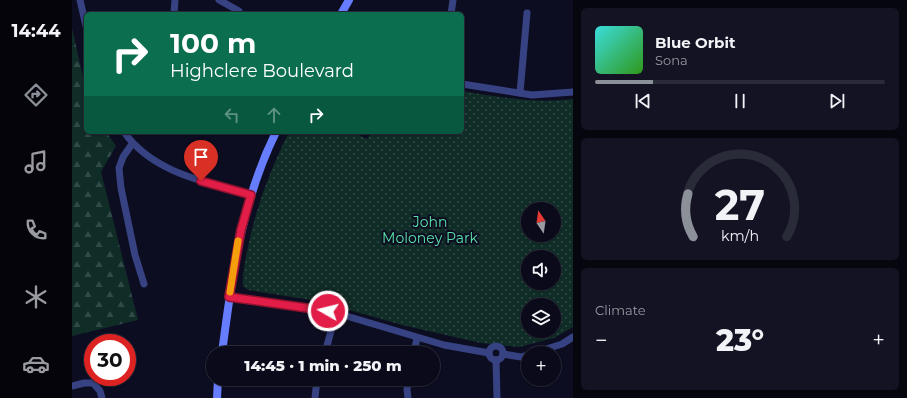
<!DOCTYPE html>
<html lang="en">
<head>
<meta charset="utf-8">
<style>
  body { margin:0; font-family:Montserrat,sans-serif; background:#131323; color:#f1f3f6; height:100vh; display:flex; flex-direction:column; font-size:15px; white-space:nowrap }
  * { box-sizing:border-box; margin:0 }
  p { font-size:13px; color:#999aa2 }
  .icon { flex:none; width:22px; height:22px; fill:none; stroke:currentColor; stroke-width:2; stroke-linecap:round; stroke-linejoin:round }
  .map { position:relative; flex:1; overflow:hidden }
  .panel { display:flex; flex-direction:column; gap:8px; padding:8px; background:#06060e; width:334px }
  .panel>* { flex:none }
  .top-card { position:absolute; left:12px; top:12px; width:380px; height:122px; border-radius:6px; box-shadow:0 1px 3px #0004,0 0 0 1px #2a2b39; background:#0b6e4f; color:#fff; overflow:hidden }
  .needle { width:26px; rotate:347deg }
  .controls { position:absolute; left:449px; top:202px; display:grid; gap:8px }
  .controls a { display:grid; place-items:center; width:40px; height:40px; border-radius:50%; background:#0a0a1a; box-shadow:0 1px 3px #0004,0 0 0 1px #2a2b39; font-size:20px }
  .speed { position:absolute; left:12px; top:334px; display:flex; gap:8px; font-size:20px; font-weight:700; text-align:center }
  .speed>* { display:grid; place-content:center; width:52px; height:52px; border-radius:50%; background:#0a0a1a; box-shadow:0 1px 3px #0004,0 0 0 1px #2a2b39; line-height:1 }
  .speed .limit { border:6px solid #d22; background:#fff; color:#111 }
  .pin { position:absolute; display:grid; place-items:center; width:34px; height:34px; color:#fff; margin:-41px -17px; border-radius:50% 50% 50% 0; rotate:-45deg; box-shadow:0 0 4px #0007 }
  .pin .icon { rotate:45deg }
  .me { position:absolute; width:44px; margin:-22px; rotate:278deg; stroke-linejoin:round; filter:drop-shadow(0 0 3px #0008) }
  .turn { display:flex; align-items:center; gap:14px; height:84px; padding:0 20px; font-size:18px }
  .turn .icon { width:52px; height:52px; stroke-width:2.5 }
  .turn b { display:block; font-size:28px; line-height:34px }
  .lanes { display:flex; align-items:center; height:38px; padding:0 20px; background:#0003; justify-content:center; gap:20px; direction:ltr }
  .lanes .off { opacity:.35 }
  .big { font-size:30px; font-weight:800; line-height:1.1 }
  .panel .card { flex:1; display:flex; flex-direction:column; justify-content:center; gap:6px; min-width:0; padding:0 14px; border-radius:6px; background:#131323 }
  .panel .dial { align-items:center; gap:0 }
  .dial svg { height:104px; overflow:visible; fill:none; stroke:#2a2b39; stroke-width:7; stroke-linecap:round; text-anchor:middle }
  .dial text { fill:#f1f3f6; stroke:none }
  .song { display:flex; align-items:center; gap:12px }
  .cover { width:48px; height:48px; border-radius:6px; background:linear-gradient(135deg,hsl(180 70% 55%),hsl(110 70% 35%)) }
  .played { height:4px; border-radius:2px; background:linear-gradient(90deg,#8c9099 20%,#2a2b39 20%) }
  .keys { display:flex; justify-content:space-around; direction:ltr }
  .heat { display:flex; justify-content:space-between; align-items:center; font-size:22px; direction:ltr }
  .trip { position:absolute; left:134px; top:346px; width:234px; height:40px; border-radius:20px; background:#0a0a1a; box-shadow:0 1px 3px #0004,0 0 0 1px #2a2b39; font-weight:800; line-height:40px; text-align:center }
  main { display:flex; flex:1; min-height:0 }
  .menu { display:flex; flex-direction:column; width:72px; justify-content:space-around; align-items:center; background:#04040a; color:#999aa2 }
  .menu .icon { width:28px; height:28px }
  .menu .selected { color:#8c9099 }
  .menu b { font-size:18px; color:#f1f3f6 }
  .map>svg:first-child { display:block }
  .forest { fill:url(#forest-firs) }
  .park { fill:url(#park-dots); fill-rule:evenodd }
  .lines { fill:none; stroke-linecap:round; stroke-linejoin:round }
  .street { stroke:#374282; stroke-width:7 }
  .secondary { stroke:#667dff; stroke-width:8 }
  .route-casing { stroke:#92132f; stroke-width:10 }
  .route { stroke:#e11d48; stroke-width:7 }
  .slow { stroke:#f59e0b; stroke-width:7 }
  .labels { text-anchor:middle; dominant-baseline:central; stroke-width:4; stroke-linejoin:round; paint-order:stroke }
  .park-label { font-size:14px; fill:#59e1a7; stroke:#0d0d22 }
</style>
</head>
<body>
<main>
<nav class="menu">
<b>14:44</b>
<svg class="icon selected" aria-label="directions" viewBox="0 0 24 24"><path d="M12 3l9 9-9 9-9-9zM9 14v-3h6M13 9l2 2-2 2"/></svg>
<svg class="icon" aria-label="music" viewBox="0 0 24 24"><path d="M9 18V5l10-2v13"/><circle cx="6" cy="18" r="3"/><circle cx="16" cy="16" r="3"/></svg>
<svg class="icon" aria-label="phone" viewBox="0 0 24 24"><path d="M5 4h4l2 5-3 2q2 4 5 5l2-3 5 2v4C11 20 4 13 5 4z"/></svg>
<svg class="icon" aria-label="climate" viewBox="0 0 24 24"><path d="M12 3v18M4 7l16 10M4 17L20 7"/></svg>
<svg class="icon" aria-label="car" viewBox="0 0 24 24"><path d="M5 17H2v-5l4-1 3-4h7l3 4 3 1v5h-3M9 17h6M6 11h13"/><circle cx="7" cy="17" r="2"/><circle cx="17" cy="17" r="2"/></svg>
</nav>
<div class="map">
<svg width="501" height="398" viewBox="0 0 501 398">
  <defs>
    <pattern id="forest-firs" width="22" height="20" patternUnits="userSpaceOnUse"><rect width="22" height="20" fill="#102c26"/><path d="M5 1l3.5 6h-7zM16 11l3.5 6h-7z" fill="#324a47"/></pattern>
    <pattern id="park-dots" width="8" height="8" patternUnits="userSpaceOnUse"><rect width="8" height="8" fill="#102c26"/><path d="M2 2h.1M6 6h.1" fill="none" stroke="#324a47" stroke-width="1.8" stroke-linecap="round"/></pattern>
  </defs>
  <rect width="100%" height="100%" fill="#0d0d22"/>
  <!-- forest -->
  <polygon class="forest" points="0,28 14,90 14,132 34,132 44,146 29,172 66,320 0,336"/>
  <!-- park -->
  <path class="park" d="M390 91C428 97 462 104 501 99V327L482 338 447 347 409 343 330 325 246 301 176 290 171 286C170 274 173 263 175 252 183 210 198 170 217 132H281L295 139 300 132H390ZM456 209H482V235H456ZM456 257H482V283H456ZM456 305H482V331H456Z"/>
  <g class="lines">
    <!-- street -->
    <g class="street">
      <polyline points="8,0 14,26"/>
      <polyline points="147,0 167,11"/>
      <polyline points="102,14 103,0"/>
      <polyline points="379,14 381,0"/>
      <polyline points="390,84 460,95 501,92"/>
      <polyline points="448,93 455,13"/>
      <path d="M52 132C81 173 134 182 179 195"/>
      <polyline points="60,144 51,157 47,168 49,188 63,255 72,284"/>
      <polyline points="157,297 256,311"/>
      <circle cx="264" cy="313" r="8"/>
      <polyline points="271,315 372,345 417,353"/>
      <circle cx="424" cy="353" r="7"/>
      <polyline points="253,353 262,320"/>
      <polyline points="342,353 345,338"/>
      <polyline points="462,353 490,344 501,337"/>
      <polyline points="431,354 449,357 456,355"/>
      <polyline points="424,360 425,398"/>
      <polyline points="0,386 12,383 21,383 28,391 30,398"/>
      <polyline points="243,398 245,379"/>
      <polyline points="336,398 335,389 337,379"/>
    </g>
    <!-- secondary -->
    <g class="secondary">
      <polyline points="269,14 277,0"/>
      <path d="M150 353C160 276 169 203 204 132"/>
      <polyline points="145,398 146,379"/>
    </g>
  </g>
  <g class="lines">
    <!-- route casing -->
    <g class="route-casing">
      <polyline id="route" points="129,181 179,195 169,230 157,297 256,311"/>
    </g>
    <!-- route -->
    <use href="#route" class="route"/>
    <!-- slow -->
    <polyline class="slow" points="158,292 166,241"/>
  </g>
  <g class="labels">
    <!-- park labels -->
    <g class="park-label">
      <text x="358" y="222">John<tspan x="358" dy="16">Moloney Park</tspan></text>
    </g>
  </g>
</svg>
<div class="controls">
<a><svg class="needle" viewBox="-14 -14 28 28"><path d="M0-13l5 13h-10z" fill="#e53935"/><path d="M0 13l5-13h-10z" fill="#999aa2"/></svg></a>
<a><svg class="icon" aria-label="sound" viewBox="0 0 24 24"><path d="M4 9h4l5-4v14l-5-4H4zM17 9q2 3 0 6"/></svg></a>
<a><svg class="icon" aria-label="layers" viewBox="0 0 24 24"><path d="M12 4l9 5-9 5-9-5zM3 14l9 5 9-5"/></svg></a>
<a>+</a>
</div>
<div class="speed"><div class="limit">30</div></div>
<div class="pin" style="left:129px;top:181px;background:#d93025"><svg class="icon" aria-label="arrive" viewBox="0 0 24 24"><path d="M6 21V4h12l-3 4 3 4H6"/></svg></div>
<svg class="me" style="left:256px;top:311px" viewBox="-20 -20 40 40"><circle r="17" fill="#e11d48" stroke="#fff" stroke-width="3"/><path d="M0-11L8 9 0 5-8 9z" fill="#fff"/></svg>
<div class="trip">14:45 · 1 min · 250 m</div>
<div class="top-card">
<div class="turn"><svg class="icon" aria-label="right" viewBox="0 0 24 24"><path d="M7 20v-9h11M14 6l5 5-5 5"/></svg><div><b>100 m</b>Highclere Boulevard</div></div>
<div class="lanes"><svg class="icon off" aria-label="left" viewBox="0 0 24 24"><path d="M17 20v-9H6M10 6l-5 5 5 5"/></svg><svg class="icon off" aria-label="ahead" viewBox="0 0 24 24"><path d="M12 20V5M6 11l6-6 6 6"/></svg><svg class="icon" aria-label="right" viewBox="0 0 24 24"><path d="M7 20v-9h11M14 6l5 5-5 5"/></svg></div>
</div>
</div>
<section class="panel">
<div class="card">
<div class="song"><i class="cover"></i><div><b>Blue Orbit</b><p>Sona</p></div></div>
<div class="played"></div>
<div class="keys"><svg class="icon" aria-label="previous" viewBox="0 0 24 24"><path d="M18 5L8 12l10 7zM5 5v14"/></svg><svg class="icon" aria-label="pause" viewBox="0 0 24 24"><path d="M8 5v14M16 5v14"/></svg><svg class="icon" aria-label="next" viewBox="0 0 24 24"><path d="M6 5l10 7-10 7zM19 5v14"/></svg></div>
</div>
<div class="card dial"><svg viewBox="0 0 100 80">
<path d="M14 69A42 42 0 1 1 86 69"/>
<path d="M14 69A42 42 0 0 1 10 36" stroke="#8c9099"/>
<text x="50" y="56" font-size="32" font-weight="700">27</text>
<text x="50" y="72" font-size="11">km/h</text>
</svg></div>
<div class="card"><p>Climate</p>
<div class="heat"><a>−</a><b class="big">23°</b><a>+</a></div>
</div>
</section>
</main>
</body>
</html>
